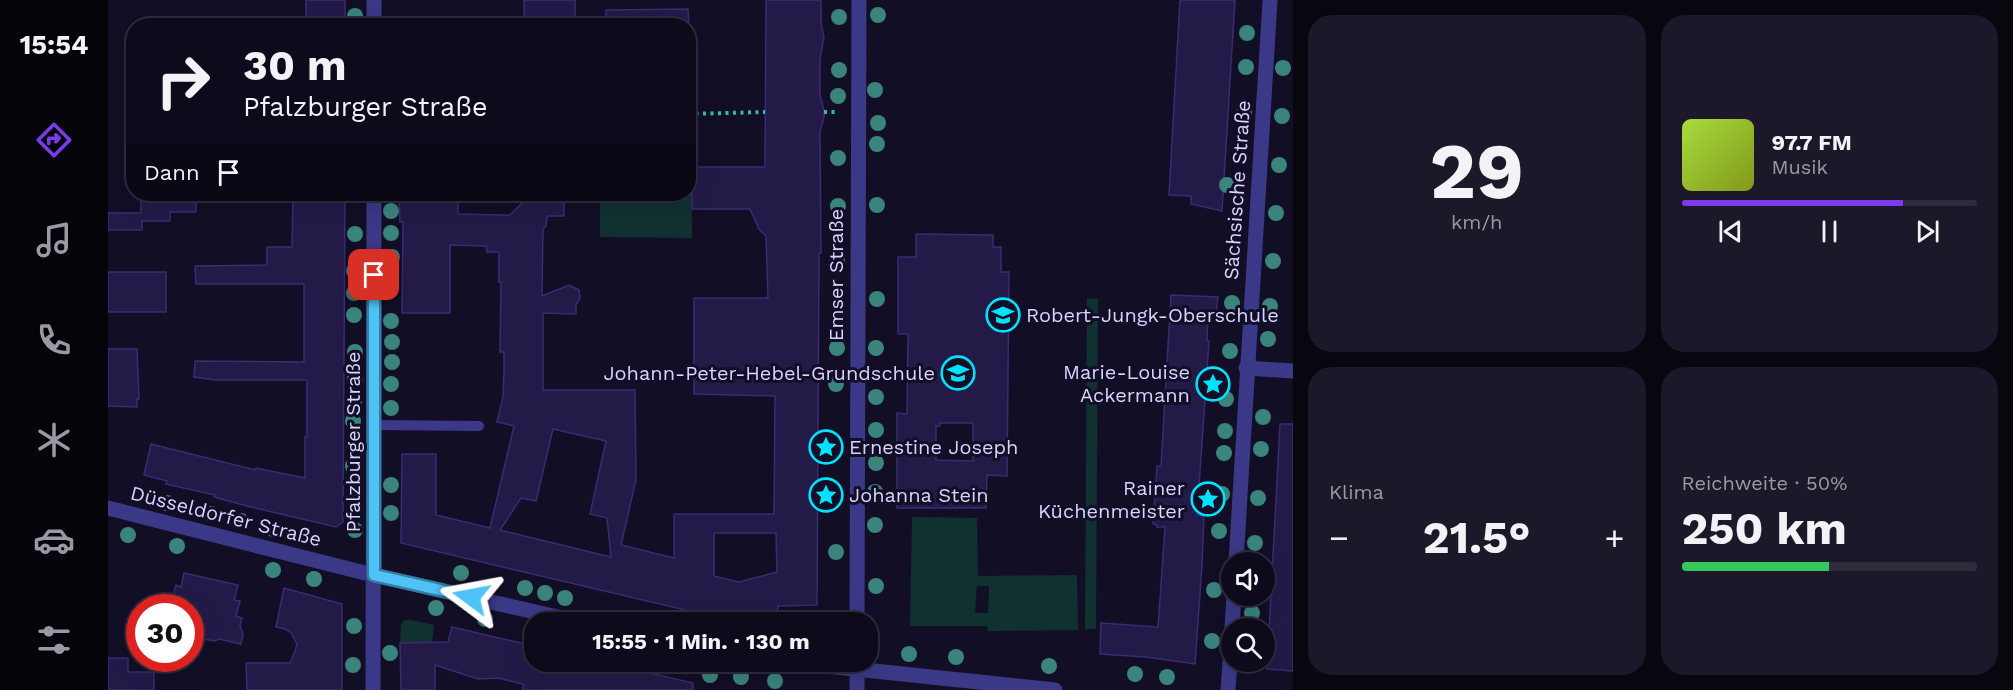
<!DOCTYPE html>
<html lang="de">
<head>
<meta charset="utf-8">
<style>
  body { margin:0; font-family:"Work Sans",sans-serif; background:#1c1829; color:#f1f3f6; height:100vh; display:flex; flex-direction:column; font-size:22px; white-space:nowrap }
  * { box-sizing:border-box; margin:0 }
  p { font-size:20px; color:#9b9aa3 }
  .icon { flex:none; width:33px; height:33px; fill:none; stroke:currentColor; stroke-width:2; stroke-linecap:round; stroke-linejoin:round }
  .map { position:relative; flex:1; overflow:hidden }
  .sheet { display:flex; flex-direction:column; gap:15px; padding:15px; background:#08060f; width:720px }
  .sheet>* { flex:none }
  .hud { position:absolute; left:18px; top:18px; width:570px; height:183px; border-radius:24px; box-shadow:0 6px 24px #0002,0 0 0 2px #2e2b3b; background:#0e0a1c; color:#f1f3f6; overflow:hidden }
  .buttons { position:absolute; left:1113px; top:552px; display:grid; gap:12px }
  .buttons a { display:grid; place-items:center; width:54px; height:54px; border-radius:50%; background:#0e0a1c; box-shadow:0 6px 24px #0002,0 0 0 2px #2e2b3b; font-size:30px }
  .speed { position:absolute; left:18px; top:594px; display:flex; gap:12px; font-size:30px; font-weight:700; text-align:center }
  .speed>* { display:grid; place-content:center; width:78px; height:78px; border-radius:50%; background:#0e0a1c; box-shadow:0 6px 24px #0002,0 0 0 2px #2e2b3b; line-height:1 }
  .speed .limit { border:9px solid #d22; background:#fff; color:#111 }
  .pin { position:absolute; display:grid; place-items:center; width:51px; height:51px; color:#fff; margin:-26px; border-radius:12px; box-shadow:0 3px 9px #0006 }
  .me { position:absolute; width:66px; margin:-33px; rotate:283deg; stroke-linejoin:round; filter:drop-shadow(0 0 4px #0008) }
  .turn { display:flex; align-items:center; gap:21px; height:126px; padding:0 18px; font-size:27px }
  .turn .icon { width:78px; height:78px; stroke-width:2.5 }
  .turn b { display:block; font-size:42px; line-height:51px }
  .then { display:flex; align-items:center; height:57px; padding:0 18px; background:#0003; gap:12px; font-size:22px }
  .big { font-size:45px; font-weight:700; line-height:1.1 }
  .sheet .tile { flex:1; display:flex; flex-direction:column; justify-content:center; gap:9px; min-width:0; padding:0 21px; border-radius:24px; background:#1c1829 }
  .sheet .dial { align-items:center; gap:0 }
  .dial b { font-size:78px; line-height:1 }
  .song { display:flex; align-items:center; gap:18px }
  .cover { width:72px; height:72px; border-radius:9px; background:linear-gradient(135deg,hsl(80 70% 55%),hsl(70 70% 35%)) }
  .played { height:6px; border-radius:3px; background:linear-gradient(90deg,#7c3aed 75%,#2e2b3b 75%) }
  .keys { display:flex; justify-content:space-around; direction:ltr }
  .heat { display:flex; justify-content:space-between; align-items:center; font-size:33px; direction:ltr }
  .charge { height:9px; border-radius:4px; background:linear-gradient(90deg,#34c759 50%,#2e2b3b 0) }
  .sheet .tiles { flex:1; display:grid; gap:15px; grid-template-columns:repeat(2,1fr) }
  .trip { position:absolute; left:416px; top:612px; width:354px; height:60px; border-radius:24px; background:#0e0a1c; box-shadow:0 6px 24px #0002,0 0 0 2px #2e2b3b; font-weight:700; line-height:60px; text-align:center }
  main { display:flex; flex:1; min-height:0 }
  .dock { display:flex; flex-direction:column; width:108px; justify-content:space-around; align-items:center; background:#06040b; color:#9b9aa3 }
  .dock .icon { width:42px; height:42px }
  .dock .active { color:#7c3aed }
  .dock b { font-size:27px; color:#f1f3f6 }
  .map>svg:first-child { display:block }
  .green { fill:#113030; fill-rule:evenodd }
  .building { fill:#231a48; stroke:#3a2b75; stroke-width:1.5; fill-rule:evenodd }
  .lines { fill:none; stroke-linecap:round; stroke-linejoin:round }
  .path { stroke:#2bbcb4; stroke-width:4; stroke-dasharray:3 4.5; stroke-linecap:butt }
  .lane { stroke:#3b3887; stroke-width:10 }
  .street { stroke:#3b3887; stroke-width:15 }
  .tree { fill:#3a847c }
  .route-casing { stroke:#337fa1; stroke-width:15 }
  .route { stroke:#4fc3f7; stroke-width:10 }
  .labels { text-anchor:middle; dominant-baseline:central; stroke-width:6; stroke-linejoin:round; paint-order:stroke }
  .street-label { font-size:20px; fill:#d9d3ff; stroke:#120e26 }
  .poi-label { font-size:20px; fill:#d9d3ff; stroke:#120e26; text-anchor:start }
</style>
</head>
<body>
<main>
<nav class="dock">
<b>15:54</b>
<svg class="icon active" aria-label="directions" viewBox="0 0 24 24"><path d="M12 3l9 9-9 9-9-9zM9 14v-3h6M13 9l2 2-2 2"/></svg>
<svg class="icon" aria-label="music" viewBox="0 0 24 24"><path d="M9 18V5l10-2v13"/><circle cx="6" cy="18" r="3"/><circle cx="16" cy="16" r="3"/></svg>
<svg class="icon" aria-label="phone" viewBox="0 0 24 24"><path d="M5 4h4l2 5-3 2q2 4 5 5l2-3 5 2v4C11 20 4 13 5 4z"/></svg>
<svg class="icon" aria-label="climate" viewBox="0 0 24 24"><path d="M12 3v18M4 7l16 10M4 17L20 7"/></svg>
<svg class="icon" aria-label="car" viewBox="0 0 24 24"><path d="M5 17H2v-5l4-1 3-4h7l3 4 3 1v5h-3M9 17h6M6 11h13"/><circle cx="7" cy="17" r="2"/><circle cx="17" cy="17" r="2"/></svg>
<svg class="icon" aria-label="filters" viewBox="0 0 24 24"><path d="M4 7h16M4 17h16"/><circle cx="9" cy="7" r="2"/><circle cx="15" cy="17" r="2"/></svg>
</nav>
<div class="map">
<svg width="1185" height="690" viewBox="0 0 1185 690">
  <rect width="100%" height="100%" fill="#120e26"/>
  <!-- green -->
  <g class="green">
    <polygon points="580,85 583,85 584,238 492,237 492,194 580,194"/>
    <polygon points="979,298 990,299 988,629 977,629"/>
    <path d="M804 517 869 518 870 576 969 575 970 630 880 631 879 626H802ZM869 586H881L880 613H867Z"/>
    <polygon points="296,620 303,620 326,625 324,642 292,643 293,625"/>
  </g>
  <!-- building -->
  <g class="building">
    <rect x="198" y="0" width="39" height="26"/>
    <rect x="416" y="0" width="51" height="26"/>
    <path d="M658 0H713V23L716 37 712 59V95L716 110V117L712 132 713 253H711L709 605 670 606V622L624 621 293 543 294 454H328V515L382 528 406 426 389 422 395 397 396 371V352H392L393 282H391V252H379L378 246 342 245V313H294L295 222H292L291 194H350V214L393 215H402L418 199V194H456V216H439L438 226 435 229 434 296 461 285 471 290 472 298 468 305V314L435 313V390H527L528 480 513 545 566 558V514H666L667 396 586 394V298H660L658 236 651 229 642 209H584V167H657ZM445 429 498 441 482 514 499 518 503 557 392 530 413 498 428 501ZM606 533H668L669 572 631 582 606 576Z"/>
    <polygon points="1072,0 1127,0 1114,211 1083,204 1083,196 1061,195"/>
    <polygon points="580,9 581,26 498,26 498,10"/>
    <polygon points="33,194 88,194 88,212 62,212 62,221 34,221 34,230 0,230 0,213 33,213"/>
    <polygon points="185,194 237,194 235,522 228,527 139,506 106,497 107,495 58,484 59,481 36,475 43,444 147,470 148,468 197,478 197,437 199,436 199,380 108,380 86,377 87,361 196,362 196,284 88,284 87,266 159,265 159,247 184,247"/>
    <path d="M808 234 885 235V247H893V272H901L899 476 879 475 878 508H789V413L799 414 800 334H790V257H808ZM832 423H865V461L828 460V426H832Z"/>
    <rect x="0" y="272" width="58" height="40"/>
    <polygon points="1063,295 1110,297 1108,312 1100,312 1099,341 1101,341 1089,515 1096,516 1094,565 1087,664 1038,657 992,654 993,623 1050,627 1057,527 1049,527 1049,525 1045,524 1049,466 1053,466"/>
    <polygon points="0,349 29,349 31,399 29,399 29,407 0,406"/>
    <polygon points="1172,424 1185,424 1185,671 1159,669"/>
    <polygon points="76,573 130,585 126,600 132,601 128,616 134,618 132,626 135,634 133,644 111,639 107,641 95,639 93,631 82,635 82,608 62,608 68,585 73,587"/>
    <polygon points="176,588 234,604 234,690 139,690 138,663 182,663 187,651 189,644 183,633 177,629 168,627"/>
    <polygon points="344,627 426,646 426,662 494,662 585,683 585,690 415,690 415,684 390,678 370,679 327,665 327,690 293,690 292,643 340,642"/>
    <polygon points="0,658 20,658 20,672 46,672 46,690 0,690"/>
  </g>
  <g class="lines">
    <!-- path -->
    <g class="path">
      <polyline points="716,112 728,112"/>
      <polyline points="580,114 657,112"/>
    </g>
    <!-- lane -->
    <polyline class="lane" points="266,425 371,426"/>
    <!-- street -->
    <g class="street">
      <polyline points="266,0 266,26"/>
      <polyline points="1138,368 1185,371"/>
      <polyline points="0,508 265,575 471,622"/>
      <polyline points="1128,562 1162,0"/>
      <polyline points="749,622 751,0"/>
      <polyline points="1124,628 1126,596"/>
      <polyline points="680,662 947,690"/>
      <polyline points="265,690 266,194"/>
      <polyline points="749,690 749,662"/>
      <polyline points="1120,690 1124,635"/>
    </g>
  </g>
  <!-- trees -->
  <g class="tree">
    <circle cx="770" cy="15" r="8"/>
    <circle cx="247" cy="16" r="8"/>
    <circle cx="731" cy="17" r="8"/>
    <circle cx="1139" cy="33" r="8"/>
    <circle cx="1138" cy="67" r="8"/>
    <circle cx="1175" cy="68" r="8"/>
    <circle cx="731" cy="70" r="8"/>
    <circle cx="767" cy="90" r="8"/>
    <circle cx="730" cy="96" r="8"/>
    <circle cx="1136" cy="113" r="8"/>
    <circle cx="1174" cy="116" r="8"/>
    <circle cx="770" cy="123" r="8"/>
    <circle cx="769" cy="144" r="8"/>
    <circle cx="730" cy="158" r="8"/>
    <circle cx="1171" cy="165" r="8"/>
    <circle cx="1119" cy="185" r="8"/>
    <circle cx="769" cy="205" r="8"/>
    <circle cx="730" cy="206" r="8"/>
    <circle cx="283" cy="211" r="8"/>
    <circle cx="1168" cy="213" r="8"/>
    <circle cx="283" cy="233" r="8"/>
    <circle cx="247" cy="234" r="8"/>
    <circle cx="284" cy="257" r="8"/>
    <circle cx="729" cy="261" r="8"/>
    <circle cx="1165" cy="261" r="8"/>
    <circle cx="246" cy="271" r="8"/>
    <circle cx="246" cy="293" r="8"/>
    <circle cx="769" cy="299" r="8"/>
    <circle cx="1124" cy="303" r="8"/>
    <circle cx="1162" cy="306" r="8"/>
    <circle cx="246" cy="315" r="8"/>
    <circle cx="283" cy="321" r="8"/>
    <circle cx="1160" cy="339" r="8"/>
    <circle cx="284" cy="342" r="8"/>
    <circle cx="729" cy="348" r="8"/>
    <circle cx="768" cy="348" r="8"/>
    <circle cx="1122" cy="351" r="8"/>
    <circle cx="247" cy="352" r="8"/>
    <circle cx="284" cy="362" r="8"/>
    <circle cx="247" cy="378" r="8"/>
    <circle cx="283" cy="384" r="8"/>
    <circle cx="728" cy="384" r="8"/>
    <circle cx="768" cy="397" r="8"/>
    <circle cx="1118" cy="399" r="8"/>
    <circle cx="246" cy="401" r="8"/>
    <circle cx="283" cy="408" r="8"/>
    <circle cx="1155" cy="417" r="8"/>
    <circle cx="245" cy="421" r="8"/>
    <circle cx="768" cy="430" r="8"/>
    <circle cx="1117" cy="431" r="8"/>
    <circle cx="246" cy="444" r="8"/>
    <circle cx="1153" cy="449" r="8"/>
    <circle cx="1116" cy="453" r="8"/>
    <circle cx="768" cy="463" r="8"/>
    <circle cx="245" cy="466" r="8"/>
    <circle cx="283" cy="485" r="8"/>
    <circle cx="247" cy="490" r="8"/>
    <circle cx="767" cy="492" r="8"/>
    <circle cx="1114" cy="494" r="8"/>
    <circle cx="1150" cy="498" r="8"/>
    <circle cx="59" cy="503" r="8"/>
    <circle cx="283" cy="513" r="8"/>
    <circle cx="103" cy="514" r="8"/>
    <circle cx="133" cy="521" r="8"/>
    <circle cx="767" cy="525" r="8"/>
    <circle cx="165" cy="529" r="8"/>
    <circle cx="247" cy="530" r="8"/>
    <circle cx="1111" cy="531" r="8"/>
    <circle cx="20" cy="535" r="8"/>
    <circle cx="1147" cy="543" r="8"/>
    <circle cx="69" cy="546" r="8"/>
    <circle cx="728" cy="552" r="8"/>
    <circle cx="165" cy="570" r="8"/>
    <circle cx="353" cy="573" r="8"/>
    <circle cx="206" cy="579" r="8"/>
    <circle cx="768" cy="586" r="8"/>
    <circle cx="417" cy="588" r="8"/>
    <circle cx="1106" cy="590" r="8"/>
    <circle cx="437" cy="593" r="8"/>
    <circle cx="457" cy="598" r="8"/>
    <circle cx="328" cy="608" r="8"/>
    <circle cx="1144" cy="613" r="8"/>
    <circle cx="377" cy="619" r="8"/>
    <circle cx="246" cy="626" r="8"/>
    <circle cx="1104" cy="641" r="8"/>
    <circle cx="282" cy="653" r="8"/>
    <circle cx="801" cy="654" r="8"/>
    <circle cx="848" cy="657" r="8"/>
    <circle cx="245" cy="665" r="8"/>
    <circle cx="941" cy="666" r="8"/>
    <circle cx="1027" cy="674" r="8"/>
    <circle cx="602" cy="675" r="8"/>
    <circle cx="633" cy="677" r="8"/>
    <circle cx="1059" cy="677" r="8"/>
    <circle cx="667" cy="681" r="8"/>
  </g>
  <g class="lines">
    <!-- route casing -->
    <g class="route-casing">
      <polyline id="route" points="266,275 266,575 363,597"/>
    </g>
    <!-- route -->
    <use href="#route" class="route"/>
  </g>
  <!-- icons -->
  <defs>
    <g id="school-ring" transform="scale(1.725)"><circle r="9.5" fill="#120e26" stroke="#00e3fe" stroke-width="1.5"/><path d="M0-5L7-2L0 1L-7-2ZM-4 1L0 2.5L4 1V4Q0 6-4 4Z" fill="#00e3fe"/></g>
    <g id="sight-ring" transform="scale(1.725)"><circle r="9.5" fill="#120e26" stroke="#00e3fe" stroke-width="1.5"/><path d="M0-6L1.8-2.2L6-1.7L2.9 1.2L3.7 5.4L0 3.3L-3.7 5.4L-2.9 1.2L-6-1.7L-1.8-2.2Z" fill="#00e3fe"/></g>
  </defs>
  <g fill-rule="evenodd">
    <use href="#school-ring" x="895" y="315"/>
    <use href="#school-ring" x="850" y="373"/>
    <use href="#sight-ring" x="1105" y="384"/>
    <use href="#sight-ring" x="718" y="447"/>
    <use href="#sight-ring" x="718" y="495"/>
    <use href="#sight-ring" x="1100" y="499"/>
  </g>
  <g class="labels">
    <!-- street labels -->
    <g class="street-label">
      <text transform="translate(1129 190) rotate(-86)">Sächsische Straße</text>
      <text transform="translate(728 275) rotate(-90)">Emser Straße</text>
      <text transform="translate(245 442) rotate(-90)">Pfalzburger Straße</text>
      <text transform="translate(118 516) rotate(14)">Düsseldorfer Straße</text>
    </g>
    <!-- poi labels -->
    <g class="poi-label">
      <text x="918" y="315">Robert-Jungk-Oberschule</text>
      <text x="1082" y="372" text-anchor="end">Marie-Louise<tspan x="1082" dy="23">Ackermann</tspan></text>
      <text x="827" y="373" text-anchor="end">Johann-Peter-Hebel-Grundschule</text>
      <text x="741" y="447">Ernestine Joseph</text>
      <text x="1077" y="488" text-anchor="end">Rainer<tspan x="1077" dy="23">Küchenmeister</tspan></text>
      <text x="741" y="495">Johanna Stein</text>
    </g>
  </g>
</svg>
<div class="buttons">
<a><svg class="icon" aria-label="sound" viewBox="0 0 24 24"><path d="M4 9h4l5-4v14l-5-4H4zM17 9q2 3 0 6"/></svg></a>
<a><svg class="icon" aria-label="search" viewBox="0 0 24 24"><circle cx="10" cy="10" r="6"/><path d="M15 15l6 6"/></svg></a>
</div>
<div class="speed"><div class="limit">30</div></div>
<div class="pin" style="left:266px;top:275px;background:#d93025"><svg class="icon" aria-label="arrive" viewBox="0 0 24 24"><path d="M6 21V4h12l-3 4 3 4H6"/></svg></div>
<svg class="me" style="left:363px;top:597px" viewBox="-20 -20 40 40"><path d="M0-17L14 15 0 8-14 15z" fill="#4fc3f7" stroke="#fff" stroke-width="4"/></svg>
<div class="trip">15:55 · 1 Min. · 130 m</div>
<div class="hud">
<div class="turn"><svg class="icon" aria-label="right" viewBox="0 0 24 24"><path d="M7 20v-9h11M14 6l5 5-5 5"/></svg><div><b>30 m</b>Pfalzburger Straße</div></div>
<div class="then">Dann<svg class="icon" aria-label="arrive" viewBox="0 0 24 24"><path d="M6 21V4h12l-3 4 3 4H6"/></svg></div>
</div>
</div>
<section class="sheet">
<div class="tiles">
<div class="tile dial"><b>29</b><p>km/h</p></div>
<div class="tile">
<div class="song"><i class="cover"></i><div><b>97.7 FM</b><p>Musik</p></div></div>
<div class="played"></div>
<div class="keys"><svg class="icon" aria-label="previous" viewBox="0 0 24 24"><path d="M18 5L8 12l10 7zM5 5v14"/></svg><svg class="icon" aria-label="pause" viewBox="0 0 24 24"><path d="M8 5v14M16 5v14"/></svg><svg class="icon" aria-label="next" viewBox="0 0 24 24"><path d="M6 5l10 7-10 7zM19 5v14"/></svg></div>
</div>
<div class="tile"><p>Klima</p>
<div class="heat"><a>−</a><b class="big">21.5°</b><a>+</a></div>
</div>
<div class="tile"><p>Reichweite · 50%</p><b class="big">250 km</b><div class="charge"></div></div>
</div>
</section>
</main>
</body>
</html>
